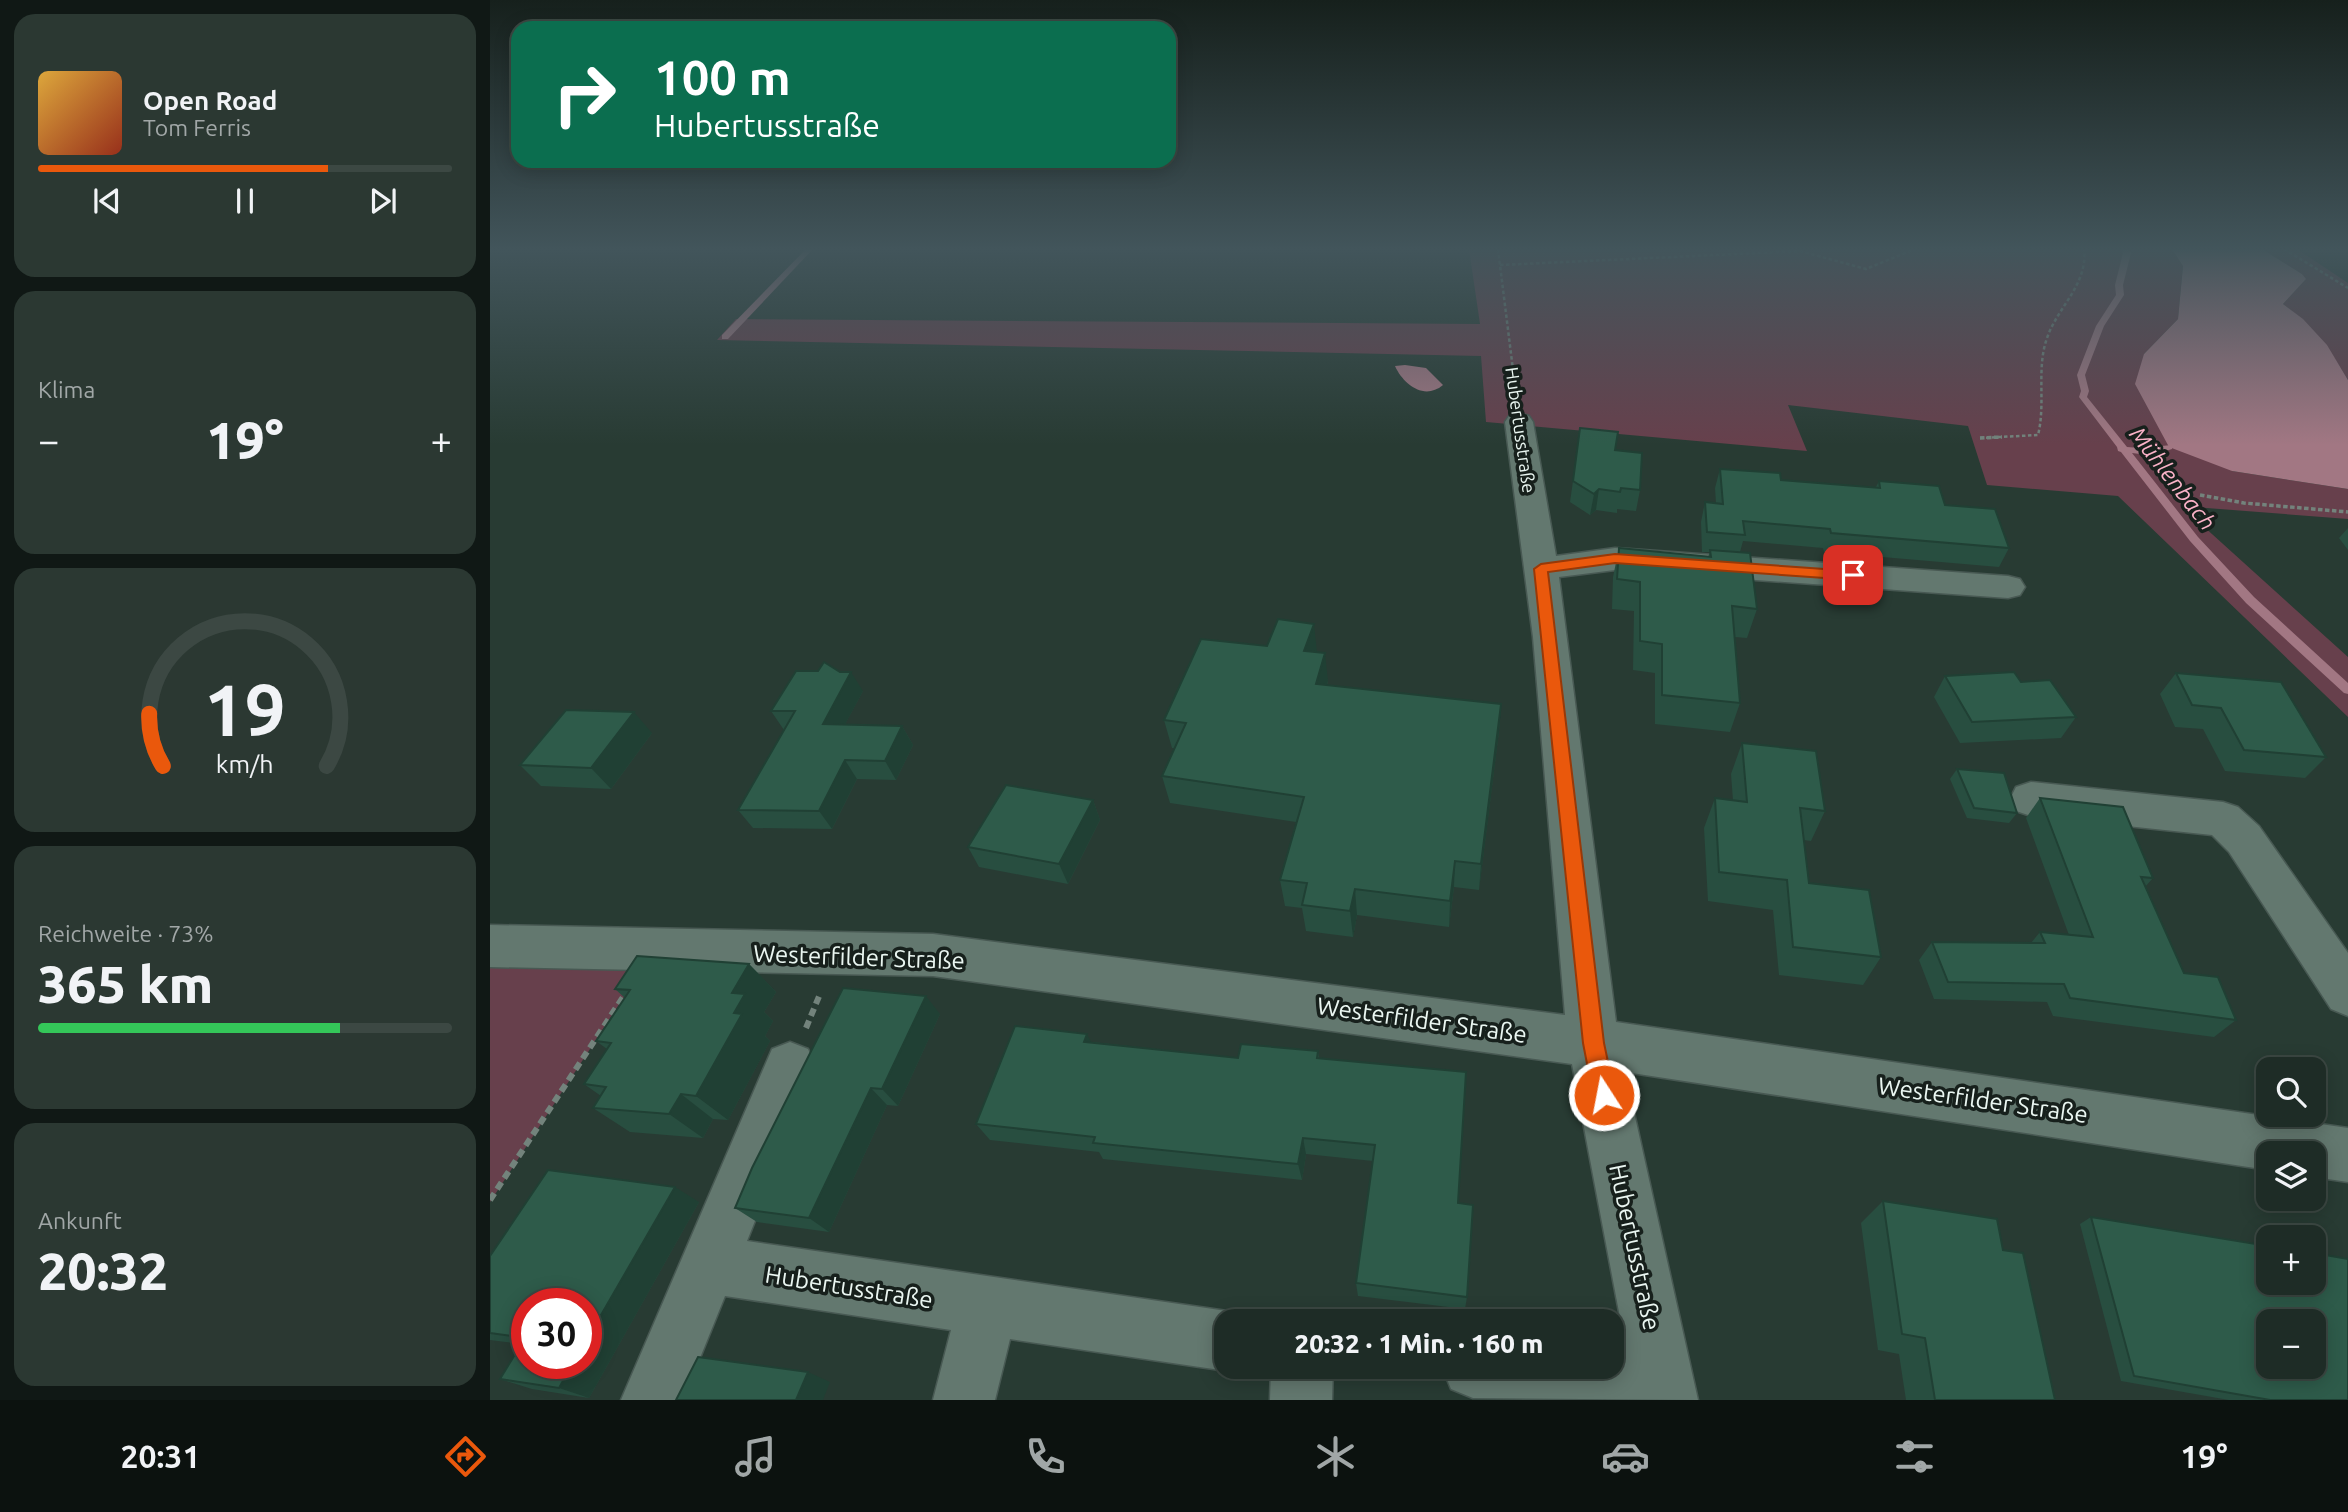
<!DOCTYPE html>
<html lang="de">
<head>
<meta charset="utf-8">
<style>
  body { margin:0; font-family:Ubuntu,sans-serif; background:#2b3832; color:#f1f3f6; height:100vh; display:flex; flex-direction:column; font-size:26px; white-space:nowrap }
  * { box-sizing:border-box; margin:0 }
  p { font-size:23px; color:#a1a7a7 }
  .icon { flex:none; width:38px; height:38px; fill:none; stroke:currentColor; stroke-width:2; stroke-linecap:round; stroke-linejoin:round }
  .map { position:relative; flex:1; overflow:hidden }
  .panel { display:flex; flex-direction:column; gap:14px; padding:14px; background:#101815; width:490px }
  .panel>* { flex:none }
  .top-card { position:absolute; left:21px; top:21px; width:665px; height:147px; border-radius:21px; box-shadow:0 4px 18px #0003,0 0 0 2px #3c4843; background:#0b6e4f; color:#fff; overflow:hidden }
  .controls { position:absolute; left:1766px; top:1057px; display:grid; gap:14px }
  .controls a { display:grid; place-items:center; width:70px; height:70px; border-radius:14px; background:#1e2c26; box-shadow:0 4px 18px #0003,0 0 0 2px #3c4843; font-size:35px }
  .speed { position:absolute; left:21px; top:1288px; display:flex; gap:14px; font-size:35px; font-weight:700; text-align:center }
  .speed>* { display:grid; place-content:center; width:91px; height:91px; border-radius:50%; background:#1e2c26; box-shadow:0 4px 18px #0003,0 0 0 2px #3c4843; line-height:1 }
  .speed .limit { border:10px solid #d22; background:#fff; color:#111 }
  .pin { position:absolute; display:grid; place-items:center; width:60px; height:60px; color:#fff; margin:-30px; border-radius:14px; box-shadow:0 4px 10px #0006 }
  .me { position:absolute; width:77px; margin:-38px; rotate:349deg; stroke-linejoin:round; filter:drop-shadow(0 0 5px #0008) }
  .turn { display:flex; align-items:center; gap:24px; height:147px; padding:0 28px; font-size:32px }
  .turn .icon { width:91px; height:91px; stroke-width:2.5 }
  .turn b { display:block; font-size:49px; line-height:60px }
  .big { font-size:52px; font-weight:800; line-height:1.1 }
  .panel .card { flex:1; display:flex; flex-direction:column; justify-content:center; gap:10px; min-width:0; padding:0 24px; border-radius:21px; background:#2b3832 }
  .panel .dial { align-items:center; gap:0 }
  .dial svg { height:182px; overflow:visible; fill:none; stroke:#3c4843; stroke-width:7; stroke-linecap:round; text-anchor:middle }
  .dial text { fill:#f1f3f6; stroke:none }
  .song { display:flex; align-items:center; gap:21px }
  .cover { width:84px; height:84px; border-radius:10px; background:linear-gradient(135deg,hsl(40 70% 55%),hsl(10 70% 35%)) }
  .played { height:7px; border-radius:4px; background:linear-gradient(90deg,#ea580c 70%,#3c4843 70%) }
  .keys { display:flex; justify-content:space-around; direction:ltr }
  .heat { display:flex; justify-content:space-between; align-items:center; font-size:38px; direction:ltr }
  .charge { height:10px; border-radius:5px; background:linear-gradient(90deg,#34c759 73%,#3c4843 0) }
  .trip { position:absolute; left:724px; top:1309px; width:410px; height:70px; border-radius:21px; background:#1e2c26; box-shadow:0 4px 18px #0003,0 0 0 2px #3c4843; font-weight:800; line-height:70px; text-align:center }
  .tabs { display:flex; height:112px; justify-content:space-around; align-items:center; background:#0c120f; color:#a1a7a7 }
  .tabs .icon { width:49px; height:49px }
  .tabs .on { color:#ea580c }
  .tabs b { font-size:32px; color:#f1f3f6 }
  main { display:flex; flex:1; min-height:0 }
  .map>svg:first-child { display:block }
  .green { fill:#67404c }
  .water { fill:#a27783 }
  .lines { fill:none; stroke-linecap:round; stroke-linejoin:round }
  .stream { fill:#a27783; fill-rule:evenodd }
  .minor-casing { stroke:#485953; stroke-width:3 }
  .path-far3 { stroke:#73837c; stroke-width:2.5; stroke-dasharray:3.5 2.5; stroke-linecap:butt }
  .path-far2 { stroke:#73837c; stroke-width:3.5; stroke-dasharray:4.5 2.5; stroke-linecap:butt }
  .path-far1 { stroke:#73837c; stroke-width:5; stroke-dasharray:6 3.5; stroke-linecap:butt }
  .path { stroke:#73837c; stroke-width:6; stroke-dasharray:8 5; stroke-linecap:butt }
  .minor { fill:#63786f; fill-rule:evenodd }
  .wall { fill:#284e40 }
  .shaded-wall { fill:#204034 }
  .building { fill:#2e5b4a; stroke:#204034; stroke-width:2; fill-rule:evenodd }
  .route { fill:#ea580c; stroke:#983908; stroke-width:2 }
  .labels { text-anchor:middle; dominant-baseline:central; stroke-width:7; stroke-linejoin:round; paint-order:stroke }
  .far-street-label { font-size:18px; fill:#eaf6f1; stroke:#17201c }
  .water-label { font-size:23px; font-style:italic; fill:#fab2c7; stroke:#17201c }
  .near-street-label { font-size:24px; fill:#eaf6f1; stroke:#17201c }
</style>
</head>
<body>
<main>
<section class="panel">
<div class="card">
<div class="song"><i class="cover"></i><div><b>Open Road</b><p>Tom Ferris</p></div></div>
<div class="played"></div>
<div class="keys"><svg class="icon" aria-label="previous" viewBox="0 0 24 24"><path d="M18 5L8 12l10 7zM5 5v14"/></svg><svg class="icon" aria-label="pause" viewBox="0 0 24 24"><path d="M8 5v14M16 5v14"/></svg><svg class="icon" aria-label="next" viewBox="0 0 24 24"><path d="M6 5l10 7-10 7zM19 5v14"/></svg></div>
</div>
<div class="card"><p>Klima</p>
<div class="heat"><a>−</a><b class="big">19°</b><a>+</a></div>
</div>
<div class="card dial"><svg viewBox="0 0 100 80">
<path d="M14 69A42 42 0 1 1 86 69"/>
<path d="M14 69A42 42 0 0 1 8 46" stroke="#ea580c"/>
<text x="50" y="56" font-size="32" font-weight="700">19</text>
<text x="50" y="72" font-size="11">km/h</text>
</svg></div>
<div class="card"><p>Reichweite · 73%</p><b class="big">365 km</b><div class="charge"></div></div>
<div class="card"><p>Ankunft</p><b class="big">20:32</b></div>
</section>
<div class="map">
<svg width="1858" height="1400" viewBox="0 0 1858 1400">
  <rect width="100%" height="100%" fill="#283b33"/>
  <!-- green -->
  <g class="green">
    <polygon points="979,249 1682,249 1693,265 1688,319 1654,354 1742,471 1858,489 1858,519 1691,506 1858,657 1858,717 1628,496 1497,485 1478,426 1298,405 1317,451 996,422 991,356 227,340 246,319 990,324"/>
    <path d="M1772 249H1807L1858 283V380C1840 349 1822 326 1793 304L1815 280 1812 274Z"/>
    <polygon points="0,946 164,951 0,1202"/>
  </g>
  <!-- water -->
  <g class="water">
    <polygon points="1682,249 1772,249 1812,274 1816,279 1793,304 1813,319 1837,345 1858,380 1858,489 1742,471 1679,447 1645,384 1654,354 1688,319 1693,266"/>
    <path d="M915 365 936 368 953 385C934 401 913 384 905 366Z"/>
  </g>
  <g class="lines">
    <!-- stream -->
    <g class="stream">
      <polygon points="316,249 323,249 238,339 232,339 232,335"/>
      <polygon points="1631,249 1638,249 1641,253 1633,285 1634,295 1614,326 1595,375 1599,391 1597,397 1637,447 1650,448 1682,445 1682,449 1679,450 1650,454 1642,453 1708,537 1764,597 1858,683 1858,694 1854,693 1756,603 1700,541 1631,452 1628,451 1627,447 1589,397 1591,391 1587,375 1606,326 1626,295 1625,285 1633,253"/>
    </g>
    <!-- minor casing -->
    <g class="minor-casing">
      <g id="minor">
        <polygon points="1029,413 1039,416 1043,422 1066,556 1125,548 1518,576 1530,579 1535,587 1530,595 1518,598 1125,570 1069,577 1126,1022 1858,1128 1858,1182 1824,1177 1824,1153 1778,1153 1778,1170 1135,1072 1208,1400 983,1398 961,1389 952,1367 1122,1367 1122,1348 1136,1349 1082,1064 443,976 0,967 0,925 443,934 1075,1015 1043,637 1015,422 1019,416"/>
        <polygon points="1541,782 1733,802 1748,807 1769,826 1858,953 1858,1016 1841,1009 1739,852 1722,835 1541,816 1526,811 1520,799 1526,787"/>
        <polygon points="300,1042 318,1049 326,1067 257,1241 737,1311 759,1321 737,1321 737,1367 748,1367 737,1371 520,1339 505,1400 443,1400 461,1330 235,1296 193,1400 131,1400 282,1049"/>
        <polygon points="781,1367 843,1367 842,1400 780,1400"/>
      </g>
    </g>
    <!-- path-far3 -->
    <g class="path-far3">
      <polyline points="1008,249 1026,394"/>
      <polyline points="1794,249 1858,288"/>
      <polyline points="1010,265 1310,251 1376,269 1425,249"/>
      <path d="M1490 438 1548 435C1556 403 1546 369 1557 338 1568 306 1598 285 1594 249"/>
    </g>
    <!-- path-far2 -->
    <g class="path-far2">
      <polyline points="1490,438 1512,437"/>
      <polyline points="1710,495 1754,503 1858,512"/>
    </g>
    <!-- path-far1 -->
    <polyline class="path-far1" points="134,996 136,993"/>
    <!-- path -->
    <g class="path">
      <polyline points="316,1028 330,994"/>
      <polyline points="0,1200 135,994"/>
    </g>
    <!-- minor -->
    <use href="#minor" class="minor"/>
  </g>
  <!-- wall -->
  <g class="wall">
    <polygon points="1125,450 1150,490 1146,511 1127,509 1127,513 1106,510 1100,515 1080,502 1083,481"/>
    <polygon points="1230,469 1291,480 1386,487 1389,481 1455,505 1519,548 1509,567 1334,552 1333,548 1253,541 1250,552 1267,609 1257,638 1245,637 1250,703 1240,732 1165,724 1165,673 1143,670 1144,611 1122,609 1123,577 1129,548 1218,557 1220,552 1212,552 1211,522 1215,502 1226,503 1225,488"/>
    <polygon points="1858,528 1858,550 1849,538"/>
    <polygon points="826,652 838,681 837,685 1011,704 1009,731 989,890 964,887 959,927 867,915 863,937 816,931 812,908 795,906 790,880 806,822 680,803 672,776 685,748 682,748 674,720"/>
    <polygon points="1686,673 1836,757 1815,778 1735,771 1713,729 1685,727 1670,694"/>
    <polygon points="1455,676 1531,682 1586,717 1571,738 1470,743 1444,697"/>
    <polygon points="373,691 355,724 412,726 423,745 406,780 367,779 342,829 263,828 248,810 294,730 281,711"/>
    <polygon points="162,733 121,789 51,786 30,765"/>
    <polygon points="1252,743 1335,811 1321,841 1314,840 1319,883 1391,957 1373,985 1289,975 1283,910 1218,901 1214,828 1225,798 1243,800 1241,774"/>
    <polygon points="1467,769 1527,813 1519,823 1477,818 1460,779"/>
    <polygon points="1550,798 1663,878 1655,887 1694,973 1746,1020 1724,1037 1563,1016 1557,1002 1444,999 1429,960 1442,942 1541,943 1550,932 1579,935 1536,818"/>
    <polygon points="603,800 610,820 578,884 489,867 478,847"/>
    <polygon points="259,964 286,992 274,1012 283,1021 275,1036 280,1041 238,1120 223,1119 213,1138 140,1132 103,1108 111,1096 94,1084 117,1049 106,1041 135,998 125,989"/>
    <polygon points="450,1014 408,1106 397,1105 339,1232 267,1222 245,1208"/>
    <polygon points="602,1042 748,1058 828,1051 829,1058 968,1203 977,1297 975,1309 868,1296 866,1283 883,1161 816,1154 812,1180 613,1159 609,1152 500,1140 486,1124"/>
    <polygon points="1393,1201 1513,1250 1565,1400 1416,1400 1409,1354 1388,1350 1371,1223"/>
    <polygon points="209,1202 99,1398 42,1389 10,1379 31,1344 0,1340 0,1256"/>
    <polygon points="1601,1217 1858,1400 1739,1400 1631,1381 1590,1224"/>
  </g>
  <!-- shaded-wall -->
  <g class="shaded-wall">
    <polygon points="1109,489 1106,510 1100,515 1104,494"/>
    <polygon points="824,624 827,652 814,651"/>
    <polygon points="835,653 838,681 828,712 826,684"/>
    <polygon points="361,672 373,691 345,743 333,724"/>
    <polygon points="1011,704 1009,731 989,890 991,864"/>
    <polygon points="144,712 162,733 121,789 101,768"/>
    <polygon points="412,726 423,745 406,780 395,761"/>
    <polygon points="355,760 367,779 342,829 329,811"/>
    <polygon points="603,800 610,820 578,884 569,864"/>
    <polygon points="965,861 964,887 959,927 960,901"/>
    <polygon points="865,889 867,915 863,937 860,911"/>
    <polygon points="259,964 286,992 274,1012 283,1021 275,1036 280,1041 238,1120 206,1096 244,1013 242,993"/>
    <polygon points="436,996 450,1014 408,1106 392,1089"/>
    <polygon points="597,1034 606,1051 594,1042"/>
    <polygon points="381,1088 397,1105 339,1232 319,1218"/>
    <polygon points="191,1094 223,1119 213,1138 179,1114"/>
    <polygon points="813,1138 816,1154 812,1180 808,1164"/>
    <polygon points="185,1187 209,1202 99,1398 69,1388 83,1363 96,1363 96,1341"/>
    <polygon points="318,1372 340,1382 333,1400 306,1400"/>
  </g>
  <!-- building -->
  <g class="building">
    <polygon points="1090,428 1128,432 1125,450 1152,453 1150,490 1131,488 1130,492 1109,489 1104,494 1083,481"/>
    <polygon points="1230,469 1290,473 1291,480 1390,488 1389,481 1449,486 1455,505 1505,509 1519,548 1341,533 1340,529 1253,521 1255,535 1217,532 1215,502 1233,504"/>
    <polygon points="1129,548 1221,557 1220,550 1260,553 1267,609 1242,606 1250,703 1172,695 1172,644 1150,641 1150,582 1127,579"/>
    <polygon points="788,619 824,624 814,651 835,653 826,684 1011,704 991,864 965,861 960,901 865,889 860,911 812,905 817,883 790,880 814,797 672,776 696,723 674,720 711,639 777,646"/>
    <polygon points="334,662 350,672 361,672 333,724 412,726 395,761 355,760 329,811 248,810 305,711 281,711 306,671 328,671"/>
    <polygon points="1524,672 1531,682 1560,680 1586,717 1482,722 1455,676"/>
    <polygon points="1686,673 1791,682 1836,757 1754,750 1731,708 1702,705"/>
    <polygon points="76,710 144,712 101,768 30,765"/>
    <polygon points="1252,743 1326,751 1335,811 1310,808 1319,883 1379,890 1391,957 1303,947 1297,880 1229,872 1225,798 1257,802"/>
    <polygon points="1467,769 1514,773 1527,813 1484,808"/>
    <polygon points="516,785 603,800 569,864 478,847"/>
    <polygon points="1550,798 1633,807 1663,878 1651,877 1694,973 1728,977 1746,1020 1580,998 1574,984 1458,982 1442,942 1555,943 1550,932 1603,937"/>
    <polygon points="147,956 259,964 242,993 255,994 244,1013 252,1014 206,1096 191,1094 179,1114 103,1108 116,1087 94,1084 121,1043 106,1041 140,990 125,989"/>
    <polygon points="353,988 436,996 392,1089 381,1088 319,1218 245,1208 262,1168"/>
    <polygon points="525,1026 597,1034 594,1042 748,1058 751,1044 828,1051 827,1058 976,1072 968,1203 983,1205 977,1297 866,1283 885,1145 813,1138 808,1164 603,1143 605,1137 486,1124"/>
    <polygon points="58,1170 185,1187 96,1341 96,1304 37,1304 37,1363 83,1363 69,1388 10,1379 35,1338 0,1333 0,1256"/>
    <polygon points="1393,1201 1507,1219 1513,1250 1533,1253 1565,1400 1445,1400 1435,1338 1412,1334"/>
    <path d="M1601 1217 1778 1246V1283H1824V1253L1858 1259V1400H1780L1644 1376ZM1778 1321H1824V1367H1778Z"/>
    <polygon points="208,1357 318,1372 306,1400 186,1400"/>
  </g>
  <!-- sky -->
  <linearGradient id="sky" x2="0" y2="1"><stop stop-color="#16201c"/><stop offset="0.56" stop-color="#42555b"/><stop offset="1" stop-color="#42555b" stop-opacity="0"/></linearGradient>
  <rect width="1858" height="445" fill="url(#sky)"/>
  <!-- route -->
  <polygon class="route" points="1125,554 1363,571 1370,575 1363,580 1125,563 1058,572 1114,1043 1125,1095 1122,1103 1114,1106 1106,1103 1103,1095 1093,1043 1044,569 1051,564"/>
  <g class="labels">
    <!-- far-street labels -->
    <g class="far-street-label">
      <text transform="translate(1031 430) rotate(82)">Hubertusstraße</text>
    </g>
    <!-- water labels -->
    <g class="water-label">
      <text transform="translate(1683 478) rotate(52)">Mühlenbach</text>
    </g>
    <!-- near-street labels -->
    <g class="near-street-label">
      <text transform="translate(369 957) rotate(2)">Westerfilder Straße</text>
      <text transform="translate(932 1020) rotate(8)">Westerfilder Straße</text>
      <text transform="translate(1493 1100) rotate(8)">Westerfilder Straße</text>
      <text transform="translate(1145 1247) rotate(78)">Hubertusstraße</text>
      <text transform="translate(359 1287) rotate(9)">Hubertusstraße</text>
    </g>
  </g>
</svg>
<div class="controls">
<a><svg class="icon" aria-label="search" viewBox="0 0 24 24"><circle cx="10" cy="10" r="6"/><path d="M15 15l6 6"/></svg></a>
<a><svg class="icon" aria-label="layers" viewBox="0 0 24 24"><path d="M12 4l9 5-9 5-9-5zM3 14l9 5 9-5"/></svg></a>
<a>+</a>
<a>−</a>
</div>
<div class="speed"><div class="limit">30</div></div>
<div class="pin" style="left:1363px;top:575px;background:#d93025"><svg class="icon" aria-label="arrive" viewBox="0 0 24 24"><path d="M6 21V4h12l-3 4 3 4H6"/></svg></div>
<svg class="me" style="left:1114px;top:1095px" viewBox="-20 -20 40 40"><circle r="17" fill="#ea580c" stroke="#fff" stroke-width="3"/><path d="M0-11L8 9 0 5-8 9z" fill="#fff"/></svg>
<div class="trip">20:32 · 1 Min. · 160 m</div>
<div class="top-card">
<div class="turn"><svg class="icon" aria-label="right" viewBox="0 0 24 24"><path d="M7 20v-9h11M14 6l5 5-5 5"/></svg><div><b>100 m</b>Hubertusstraße</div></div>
</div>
</div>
</main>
<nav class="tabs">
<b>20:31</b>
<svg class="icon on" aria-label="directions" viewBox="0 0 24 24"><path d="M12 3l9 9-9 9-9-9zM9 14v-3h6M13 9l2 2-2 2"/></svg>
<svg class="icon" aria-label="music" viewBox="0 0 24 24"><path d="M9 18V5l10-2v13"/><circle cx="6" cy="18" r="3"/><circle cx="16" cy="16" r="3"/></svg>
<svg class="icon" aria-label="phone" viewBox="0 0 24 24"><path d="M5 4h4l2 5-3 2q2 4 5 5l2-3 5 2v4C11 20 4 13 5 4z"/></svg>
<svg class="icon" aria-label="climate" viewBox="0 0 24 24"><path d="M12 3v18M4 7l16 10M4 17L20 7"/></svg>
<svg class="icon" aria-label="car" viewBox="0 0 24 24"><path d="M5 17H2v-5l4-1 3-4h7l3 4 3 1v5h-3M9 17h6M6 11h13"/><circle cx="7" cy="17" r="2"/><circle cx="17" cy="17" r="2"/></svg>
<svg class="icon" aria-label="filters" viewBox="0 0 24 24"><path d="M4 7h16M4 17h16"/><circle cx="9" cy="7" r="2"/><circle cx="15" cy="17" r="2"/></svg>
<b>19°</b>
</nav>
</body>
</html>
